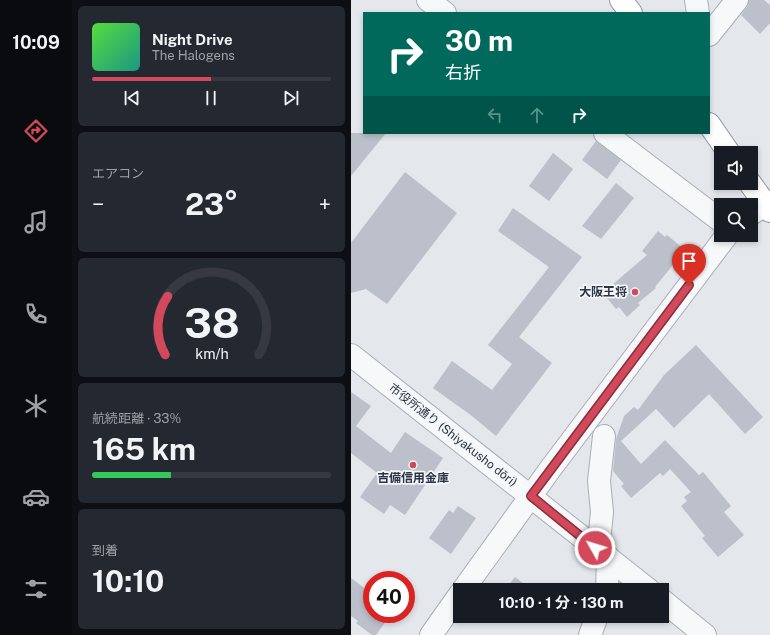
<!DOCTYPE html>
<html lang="ja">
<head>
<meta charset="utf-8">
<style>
  body { margin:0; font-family:"Public Sans","Noto Sans JP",sans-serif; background:#242831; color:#f1f3f6; height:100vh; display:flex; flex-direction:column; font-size:15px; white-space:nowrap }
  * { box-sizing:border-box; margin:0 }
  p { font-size:13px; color:#9ea1a6 }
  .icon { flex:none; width:22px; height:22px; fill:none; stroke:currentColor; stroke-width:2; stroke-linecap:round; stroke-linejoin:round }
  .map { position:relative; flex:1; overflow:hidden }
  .drawer { display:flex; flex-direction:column; gap:6px; padding:6px; background:#0d0f14; width:279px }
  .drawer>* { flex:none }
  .guide { position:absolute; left:12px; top:12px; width:347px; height:122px; border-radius:0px; box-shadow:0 2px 6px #0003; background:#00695c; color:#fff; overflow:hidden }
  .tools { position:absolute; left:363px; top:146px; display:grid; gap:8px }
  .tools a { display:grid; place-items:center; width:44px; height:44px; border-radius:0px; background:#171b24; box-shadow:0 2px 6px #0003; font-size:20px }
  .speed { position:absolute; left:12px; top:571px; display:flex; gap:8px; font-size:20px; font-weight:700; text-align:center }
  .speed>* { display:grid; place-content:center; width:52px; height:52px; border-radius:50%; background:#171b24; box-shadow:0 2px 6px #0003; line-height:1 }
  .speed .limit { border:6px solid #d22; background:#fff; color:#111 }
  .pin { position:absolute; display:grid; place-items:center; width:34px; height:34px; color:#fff; margin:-41px -17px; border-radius:50% 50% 50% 0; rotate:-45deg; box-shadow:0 0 4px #0007 }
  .pin .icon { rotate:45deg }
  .me { position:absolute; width:44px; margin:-22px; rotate:309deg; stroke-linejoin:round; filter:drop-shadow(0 0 3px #0008) }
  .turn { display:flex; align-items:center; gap:14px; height:84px; padding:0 16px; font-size:18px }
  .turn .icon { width:52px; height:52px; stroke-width:2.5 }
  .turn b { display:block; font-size:28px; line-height:34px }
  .lanes { display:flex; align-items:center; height:38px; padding:0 16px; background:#0003; justify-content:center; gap:20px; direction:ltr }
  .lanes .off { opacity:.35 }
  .big { font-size:30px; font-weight:700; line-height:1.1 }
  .drawer .tile { flex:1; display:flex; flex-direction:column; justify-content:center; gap:6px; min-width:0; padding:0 14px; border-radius:6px; background:#242831 }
  .drawer .dial { align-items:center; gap:0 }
  .dial svg { height:104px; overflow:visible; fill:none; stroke:#363941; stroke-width:7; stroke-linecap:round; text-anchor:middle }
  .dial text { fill:#f1f3f6; stroke:none }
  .song { display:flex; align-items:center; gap:12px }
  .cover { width:48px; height:48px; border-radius:6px; background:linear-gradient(135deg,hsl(110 70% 55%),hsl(170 70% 35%)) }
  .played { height:4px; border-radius:2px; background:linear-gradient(90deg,#d1495b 50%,#363941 50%) }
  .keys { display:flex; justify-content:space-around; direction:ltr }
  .heat { display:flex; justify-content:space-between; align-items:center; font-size:22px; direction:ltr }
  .charge { height:6px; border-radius:3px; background:linear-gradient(90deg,#34c759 33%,#363941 0) }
  .trip { position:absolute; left:102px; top:583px; width:216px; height:40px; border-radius:0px; background:#171b24; box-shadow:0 2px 6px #0003; font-weight:700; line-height:40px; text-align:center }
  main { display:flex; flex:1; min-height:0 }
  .menu { display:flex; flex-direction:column; width:72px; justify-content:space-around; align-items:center; background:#090b0e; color:#9ea1a6 }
  .menu .icon { width:28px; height:28px }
  .menu .active { color:#d1495b }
  .menu b { font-size:18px; color:#f1f3f6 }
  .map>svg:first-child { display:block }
  .building { fill:#bbc0ca }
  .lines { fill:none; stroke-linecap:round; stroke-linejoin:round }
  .minor-casing { stroke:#a9aeb7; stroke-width:24 }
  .highway-casing { stroke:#8b94a3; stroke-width:24 }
  .minor { stroke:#f7f8fa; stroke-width:22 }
  .highway { stroke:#fff; stroke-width:22 }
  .route-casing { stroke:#882f3b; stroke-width:10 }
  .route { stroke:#d1495b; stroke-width:7 }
  .poi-dot { fill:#d1495b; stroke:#f4f6f9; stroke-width:1.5 }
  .labels { text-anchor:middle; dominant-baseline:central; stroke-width:3.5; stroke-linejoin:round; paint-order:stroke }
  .poi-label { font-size:12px; font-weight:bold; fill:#2b3445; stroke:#f4f6f9; text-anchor:end }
  .street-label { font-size:12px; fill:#2b3445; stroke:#f4f6f9 }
</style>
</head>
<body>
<main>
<nav class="menu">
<b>10:09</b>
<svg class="icon active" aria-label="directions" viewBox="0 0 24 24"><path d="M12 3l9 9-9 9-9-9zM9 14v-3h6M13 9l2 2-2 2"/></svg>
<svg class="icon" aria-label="music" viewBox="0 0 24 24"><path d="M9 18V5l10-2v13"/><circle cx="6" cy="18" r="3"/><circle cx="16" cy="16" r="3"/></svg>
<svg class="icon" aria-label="phone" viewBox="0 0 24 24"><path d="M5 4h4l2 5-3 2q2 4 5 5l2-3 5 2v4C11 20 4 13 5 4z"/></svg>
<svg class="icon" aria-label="climate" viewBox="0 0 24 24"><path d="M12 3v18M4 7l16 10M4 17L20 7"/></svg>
<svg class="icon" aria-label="car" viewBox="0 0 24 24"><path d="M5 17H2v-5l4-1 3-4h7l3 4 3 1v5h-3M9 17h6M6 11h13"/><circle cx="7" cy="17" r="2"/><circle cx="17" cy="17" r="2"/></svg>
<svg class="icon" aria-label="filters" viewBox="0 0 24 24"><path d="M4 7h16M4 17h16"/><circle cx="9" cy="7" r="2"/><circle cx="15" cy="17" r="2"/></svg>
</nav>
<section class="drawer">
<div class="tile">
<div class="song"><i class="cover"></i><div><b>Night Drive</b><p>The Halogens</p></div></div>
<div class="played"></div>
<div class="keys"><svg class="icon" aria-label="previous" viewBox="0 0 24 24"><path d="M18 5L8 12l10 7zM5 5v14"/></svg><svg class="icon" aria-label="pause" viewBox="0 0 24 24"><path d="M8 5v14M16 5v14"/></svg><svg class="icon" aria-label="next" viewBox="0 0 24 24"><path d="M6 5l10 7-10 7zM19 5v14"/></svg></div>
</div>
<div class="tile"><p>エアコン</p>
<div class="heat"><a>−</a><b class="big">23°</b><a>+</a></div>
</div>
<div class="tile dial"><svg viewBox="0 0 100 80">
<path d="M14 69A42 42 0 1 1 86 69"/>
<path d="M14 69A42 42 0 0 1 16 24" stroke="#d1495b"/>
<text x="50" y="56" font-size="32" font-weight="700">38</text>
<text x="50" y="72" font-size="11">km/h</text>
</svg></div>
<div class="tile"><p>航続距離 · 33%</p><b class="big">165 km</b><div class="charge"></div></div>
<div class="tile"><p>到着</p><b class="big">10:10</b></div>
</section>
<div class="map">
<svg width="419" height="635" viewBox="0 0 419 635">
  <rect width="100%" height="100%" fill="#e4e7ec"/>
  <!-- building -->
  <g class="building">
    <polygon points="398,0 413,0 419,5 419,23 409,34 390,15 396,7"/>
    <polygon points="0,133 35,133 0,176"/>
    <polygon points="245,141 270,160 256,179 231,160"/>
    <polygon points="202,153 222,169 198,201 178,186"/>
    <polygon points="54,172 106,213 36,304 15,289 0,293 0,243"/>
    <polygon points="265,183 283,198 250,239 231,226"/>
    <polygon points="162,208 231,257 168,337 201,363 145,436 121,416 82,388 101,361 141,390 161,364 137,345 198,267 147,231"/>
    <polygon points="307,231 314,237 316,235 334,250 304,287 305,288 287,303 289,305 276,317 268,307 265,309 256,298 258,296 254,291 296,255 291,251"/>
    <polygon points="345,345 412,417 394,434 358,394 323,428 305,409 270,441 290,464 314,440 348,475 352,472 380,506 373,512 393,535 367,557 351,538 354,536 330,506 336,501 333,497 340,492 319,469 312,476 309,473 280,498 270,486 273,484 262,471 265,439 273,416 283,407 287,410 313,375"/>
    <polygon points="0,392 20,406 5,426 40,453 54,432 92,458 54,515 39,505 33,514 9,497 26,473 0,453"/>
    <polygon points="107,506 125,518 100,554 78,538 98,510 102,513"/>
    <polygon points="164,577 181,590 154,590"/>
    <polygon points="0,578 21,594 21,614 40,614 25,635 21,635 5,623 7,621 0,616"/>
  </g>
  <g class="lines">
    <!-- minor casing -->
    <g class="minor-casing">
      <g id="minor">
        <polyline points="77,0 94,13"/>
        <polyline points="345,0 347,13"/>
        <polyline points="358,35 386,0"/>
        <polyline points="254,133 370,221"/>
        <polyline points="400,214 419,202"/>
        <polyline points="0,355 298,590"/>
        <polyline points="245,547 249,532 251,512 248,481 253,436"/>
        <polyline points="112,590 200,468 376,235"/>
        <polyline points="256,590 257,557"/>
        <polyline points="311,600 354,635"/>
        <polyline points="80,635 109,594"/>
        <polyline points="239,635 246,616"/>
      </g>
    </g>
    <!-- highway casing -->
    <g class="highway-casing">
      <g id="highway">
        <polyline points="270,0 280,13"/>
        <polyline points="358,124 378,153"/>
        <polyline points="399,183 419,211"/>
      </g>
    </g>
    <!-- minor -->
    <use href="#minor" class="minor"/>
    <!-- highway -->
    <use href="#highway" class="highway"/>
  </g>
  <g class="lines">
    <!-- route casing -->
    <g class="route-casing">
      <polyline id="route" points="244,548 180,496 338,285"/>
    </g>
    <!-- route -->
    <use href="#route" class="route"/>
  </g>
  <!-- markers -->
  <g class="poi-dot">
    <circle cx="284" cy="292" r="4"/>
    <circle cx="62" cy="465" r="4"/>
  </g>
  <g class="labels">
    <!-- poi labels -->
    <g class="poi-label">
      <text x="276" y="292">大阪王将</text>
      <text x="62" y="478" text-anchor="middle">吉備信用金庫</text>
    </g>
    <!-- street labels -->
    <g class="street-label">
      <text transform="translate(102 435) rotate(38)">市役所通り (Shiyakusho dōri)</text>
    </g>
  </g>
</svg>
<div class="tools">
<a><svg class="icon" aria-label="sound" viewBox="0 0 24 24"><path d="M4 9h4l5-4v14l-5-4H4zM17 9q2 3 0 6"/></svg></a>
<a><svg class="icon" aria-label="search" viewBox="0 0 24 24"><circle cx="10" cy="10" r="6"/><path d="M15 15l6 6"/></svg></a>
</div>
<div class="speed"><div class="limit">40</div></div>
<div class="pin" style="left:338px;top:285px;background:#d93025"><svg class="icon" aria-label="arrive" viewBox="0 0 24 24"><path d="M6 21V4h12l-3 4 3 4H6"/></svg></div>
<svg class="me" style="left:244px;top:548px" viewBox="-20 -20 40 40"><circle r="17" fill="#d1495b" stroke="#fff" stroke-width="3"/><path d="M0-11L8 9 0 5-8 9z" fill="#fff"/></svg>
<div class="trip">10:10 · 1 分 · 130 m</div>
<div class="guide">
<div class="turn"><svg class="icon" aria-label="right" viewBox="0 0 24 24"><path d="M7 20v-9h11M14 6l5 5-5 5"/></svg><div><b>30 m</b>右折</div></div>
<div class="lanes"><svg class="icon off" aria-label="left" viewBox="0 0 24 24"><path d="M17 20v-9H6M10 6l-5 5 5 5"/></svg><svg class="icon off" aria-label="ahead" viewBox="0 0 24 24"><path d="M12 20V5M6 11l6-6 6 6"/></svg><svg class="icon" aria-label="right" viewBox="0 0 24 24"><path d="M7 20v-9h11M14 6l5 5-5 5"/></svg></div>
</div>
</div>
</main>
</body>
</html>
